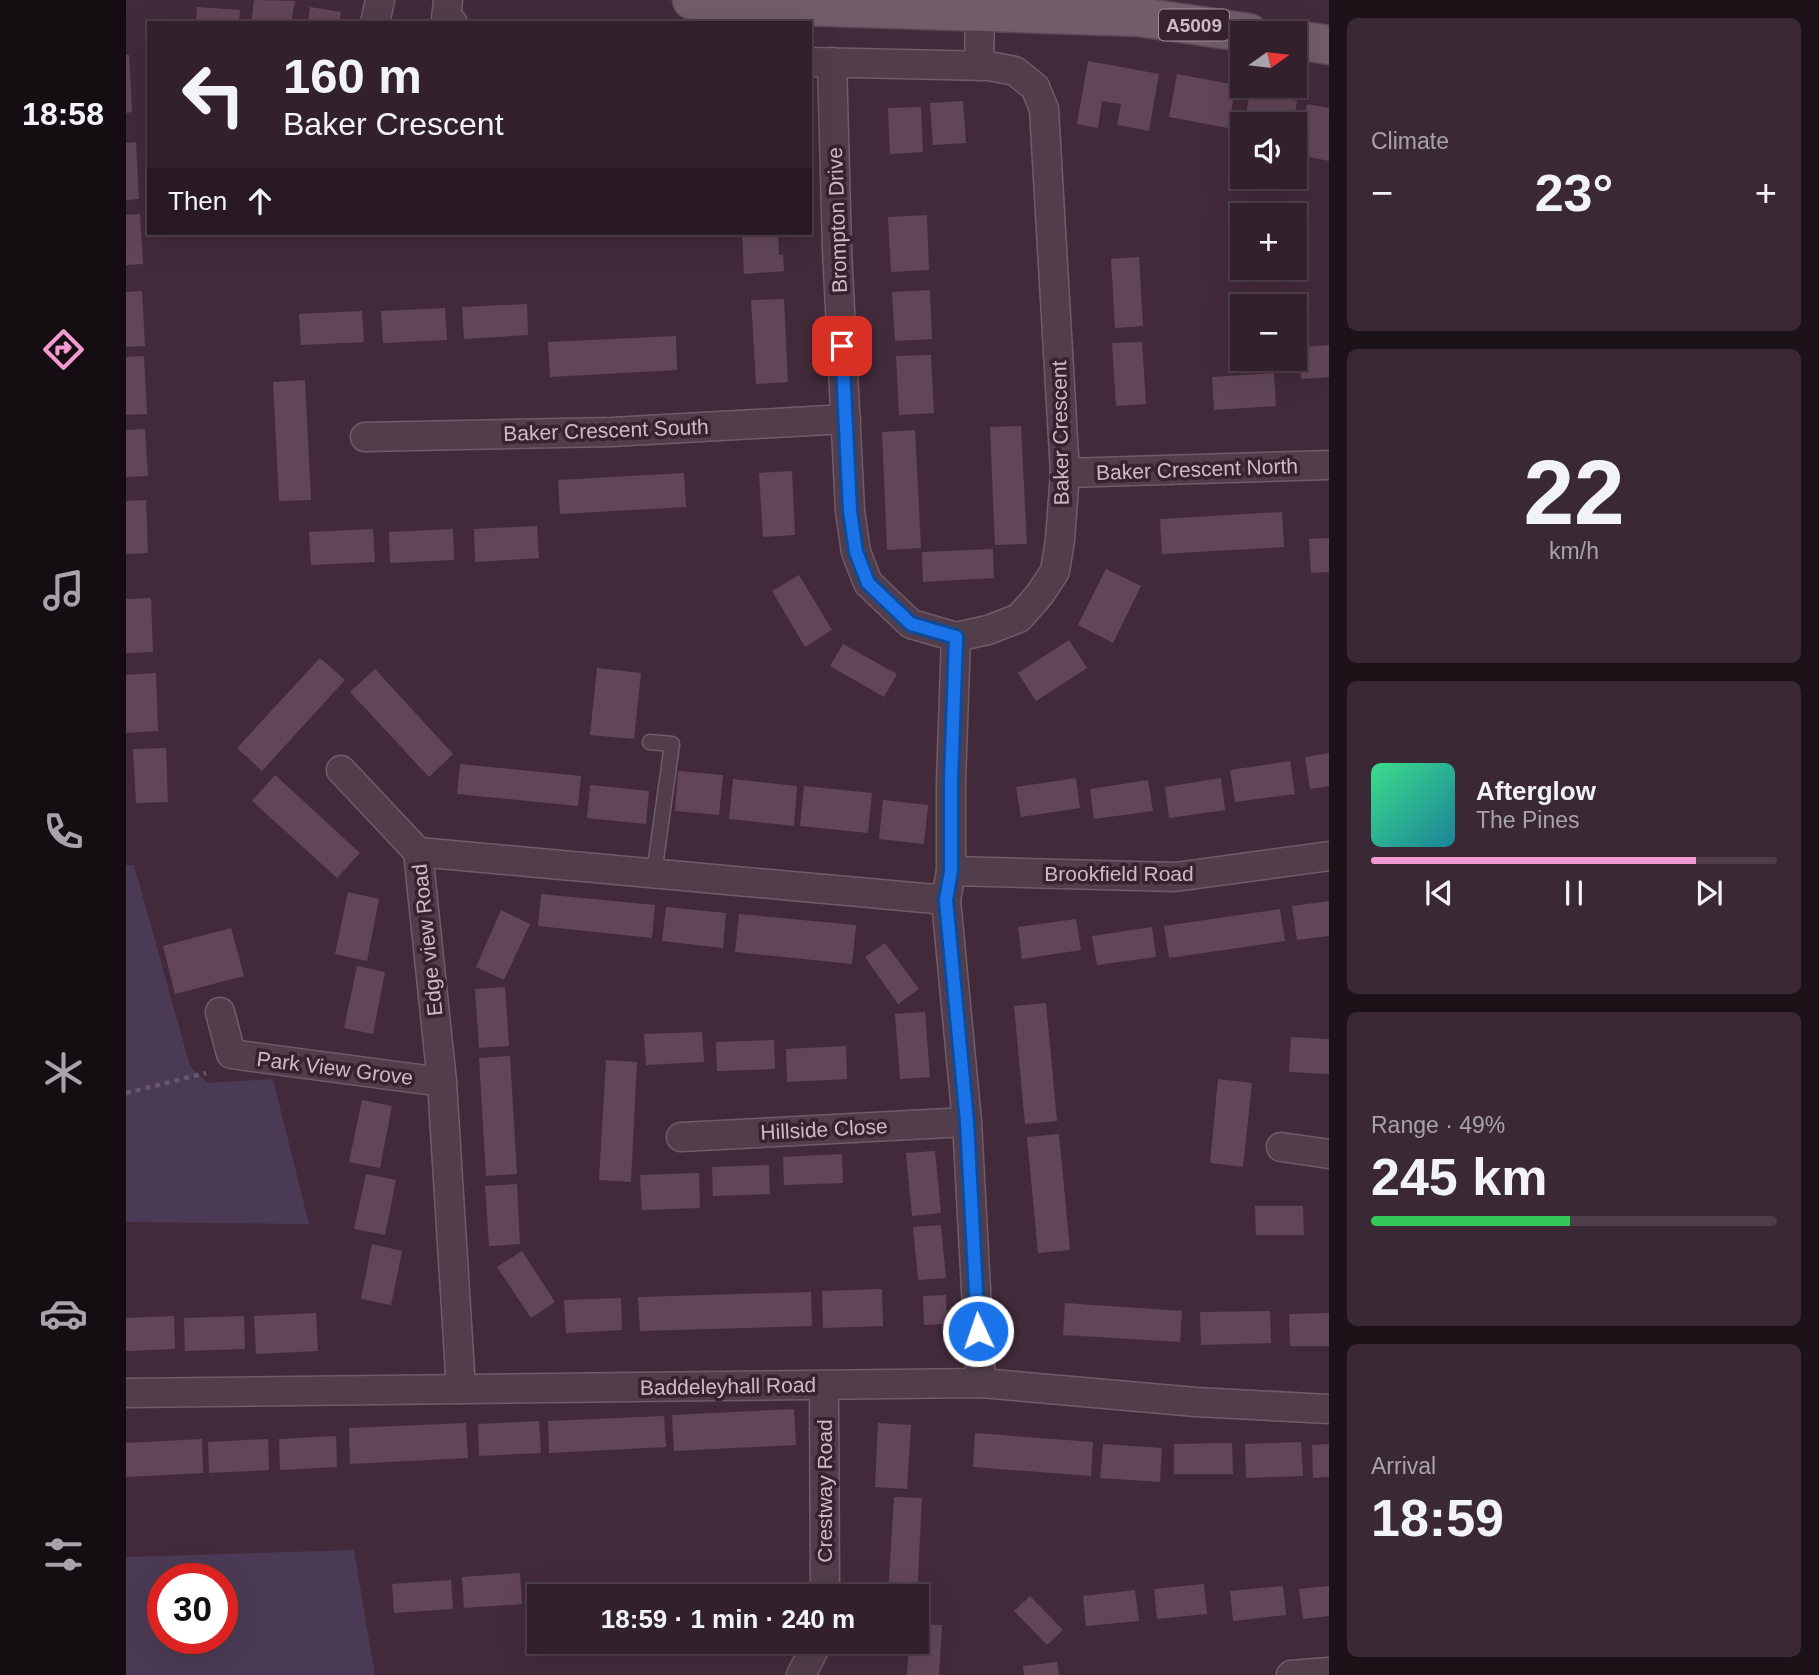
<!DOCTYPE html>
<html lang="en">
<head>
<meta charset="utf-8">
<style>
  body { margin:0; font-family:Arial,sans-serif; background:#3a2834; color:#f1f3f6; height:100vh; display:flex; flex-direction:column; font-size:26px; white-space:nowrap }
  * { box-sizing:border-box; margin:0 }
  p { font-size:23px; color:#a8a3a9 }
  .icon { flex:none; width:38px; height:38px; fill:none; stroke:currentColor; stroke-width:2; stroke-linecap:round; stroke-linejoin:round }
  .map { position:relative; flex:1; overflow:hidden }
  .sheet { display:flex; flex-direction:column; gap:18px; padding:18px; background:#1c1218; width:490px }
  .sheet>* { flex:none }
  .banner { position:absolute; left:21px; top:21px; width:665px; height:214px; border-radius:0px; box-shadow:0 7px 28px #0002,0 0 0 2px #4d3e48; background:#32202c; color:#f1f3f6; overflow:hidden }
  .needle { width:46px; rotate:76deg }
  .controls { position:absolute; left:1104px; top:21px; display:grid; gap:14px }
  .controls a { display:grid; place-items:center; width:77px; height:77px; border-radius:0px; background:#32202c; box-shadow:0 7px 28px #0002,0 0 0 2px #4d3e48; font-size:35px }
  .speed { position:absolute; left:21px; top:1563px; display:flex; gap:14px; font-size:35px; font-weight:700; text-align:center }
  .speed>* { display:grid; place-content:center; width:91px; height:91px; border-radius:50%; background:#32202c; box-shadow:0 7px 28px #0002,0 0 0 2px #4d3e48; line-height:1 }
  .speed .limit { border:10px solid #d22; background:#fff; color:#111 }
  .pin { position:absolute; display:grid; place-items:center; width:60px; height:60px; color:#fff; margin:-30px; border-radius:14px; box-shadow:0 4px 10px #0006 }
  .me { position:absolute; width:77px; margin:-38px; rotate:357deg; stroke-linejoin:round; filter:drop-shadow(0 0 5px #0008) }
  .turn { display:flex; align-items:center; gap:24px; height:147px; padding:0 21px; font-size:32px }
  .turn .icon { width:91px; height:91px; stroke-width:2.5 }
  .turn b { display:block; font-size:49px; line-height:60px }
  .then { display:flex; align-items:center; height:66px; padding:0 21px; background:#0003; gap:14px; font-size:26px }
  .big { font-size:52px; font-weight:700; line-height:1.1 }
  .sheet .tile { flex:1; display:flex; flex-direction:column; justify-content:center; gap:10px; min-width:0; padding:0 24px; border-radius:10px; background:#3a2834 }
  .sheet .dial { align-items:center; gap:0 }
  .dial b { font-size:91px; line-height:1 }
  .song { display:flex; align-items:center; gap:21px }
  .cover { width:84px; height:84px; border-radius:10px; background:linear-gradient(135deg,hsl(150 70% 55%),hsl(190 70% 35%)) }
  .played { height:7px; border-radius:4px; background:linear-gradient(90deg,#f29ad1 80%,#4d3e48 80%) }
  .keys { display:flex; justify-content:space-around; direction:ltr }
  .heat { display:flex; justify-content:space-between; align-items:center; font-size:38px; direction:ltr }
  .charge { height:10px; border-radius:5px; background:linear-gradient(90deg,#34c759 49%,#4d3e48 0) }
  .trip { position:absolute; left:401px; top:1584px; width:402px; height:70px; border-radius:0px; background:#32202c; box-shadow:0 7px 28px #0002,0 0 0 2px #4d3e48; font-weight:700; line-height:70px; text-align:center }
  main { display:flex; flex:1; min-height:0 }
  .menu { display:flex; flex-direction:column; width:126px; justify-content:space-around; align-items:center; background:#140d12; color:#a8a3a9 }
  .menu .icon { width:49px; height:49px }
  .menu .active { color:#f29ad1 }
  .menu b { font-size:32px; color:#f1f3f6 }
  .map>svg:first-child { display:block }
  .green { fill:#4b3a55; fill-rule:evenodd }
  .building { fill:#624658 }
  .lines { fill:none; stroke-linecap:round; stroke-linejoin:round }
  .service-casing { stroke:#705c68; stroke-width:17 }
  .minor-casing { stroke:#705c68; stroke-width:31 }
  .primary-casing { stroke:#5c4754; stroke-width:41 }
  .path { stroke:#68566a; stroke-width:4.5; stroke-dasharray:5 5; stroke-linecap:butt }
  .service { stroke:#523e4b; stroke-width:14 }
  .minor { stroke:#523e4b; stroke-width:28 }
  .primary { stroke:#725c6a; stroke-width:38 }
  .route-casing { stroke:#114b97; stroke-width:18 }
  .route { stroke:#1a73e8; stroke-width:12 }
  .labels { text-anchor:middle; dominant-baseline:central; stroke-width:7; stroke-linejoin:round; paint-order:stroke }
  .shield { fill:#382230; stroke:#a08d98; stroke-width:2 }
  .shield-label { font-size:19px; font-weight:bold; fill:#ccbbc5 }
  .street-label { font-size:21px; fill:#ccbbc5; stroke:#382230 }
</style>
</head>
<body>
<main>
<nav class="menu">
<b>18:58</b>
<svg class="icon active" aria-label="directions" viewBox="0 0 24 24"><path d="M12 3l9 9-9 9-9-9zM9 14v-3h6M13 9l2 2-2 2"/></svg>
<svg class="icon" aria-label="music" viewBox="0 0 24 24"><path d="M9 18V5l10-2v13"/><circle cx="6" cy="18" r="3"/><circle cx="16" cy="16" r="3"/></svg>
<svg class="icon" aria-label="phone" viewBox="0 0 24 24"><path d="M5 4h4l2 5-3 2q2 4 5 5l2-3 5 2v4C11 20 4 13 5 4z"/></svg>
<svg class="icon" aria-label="climate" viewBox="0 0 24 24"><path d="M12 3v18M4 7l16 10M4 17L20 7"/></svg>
<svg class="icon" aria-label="car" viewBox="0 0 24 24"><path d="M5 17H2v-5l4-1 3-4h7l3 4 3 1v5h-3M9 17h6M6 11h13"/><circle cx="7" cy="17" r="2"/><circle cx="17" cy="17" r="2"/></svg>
<svg class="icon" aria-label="filters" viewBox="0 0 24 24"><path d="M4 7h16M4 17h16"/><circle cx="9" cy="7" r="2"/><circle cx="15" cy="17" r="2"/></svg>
</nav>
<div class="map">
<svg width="1203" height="1675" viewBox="0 0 1203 1675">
  <rect width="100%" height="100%" fill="#422a3a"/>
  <!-- green -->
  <g class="green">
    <polygon points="0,865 8,865 64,1066 81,1083 147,1079 183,1224 0,1222"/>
    <path d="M228 1550 249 1675H0V1557ZM37 1578H96V1638H37Z"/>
  </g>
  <!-- building -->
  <g class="building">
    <polygon points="128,0 169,1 165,23 125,23"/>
    <polygon points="71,7 114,10 113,23 70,23"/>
    <polygon points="184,7 215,12 213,23 182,23"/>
    <polygon points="0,55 3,55 6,112 0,113"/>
    <polygon points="962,61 1033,74 1023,131 991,125 995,104 976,101 972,128 951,124"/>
    <polygon points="1051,74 1110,85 1102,128 1043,117"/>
    <polygon points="1124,93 1171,101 1167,124 1118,124"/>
    <polygon points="837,101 840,143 807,145 804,103"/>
    <polygon points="1181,104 1203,108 1203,161 1173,155"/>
    <polygon points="795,107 797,152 764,154 762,108"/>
    <polygon points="10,142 13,199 0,200 0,143"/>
    <polygon points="14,214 17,264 0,265 0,215"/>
    <polygon points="801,215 803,270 765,272 762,217"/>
    <polygon points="616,233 652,233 653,255 657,255 658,271 618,274"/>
    <polygon points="1013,257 1017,326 989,328 985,259"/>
    <polygon points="804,290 806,339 769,341 766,292"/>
    <polygon points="16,291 19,346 0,347 0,292"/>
    <polygon points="658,299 662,382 630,384 625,300"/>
    <polygon points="401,304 402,335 338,339 336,307"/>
    <polygon points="319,308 321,340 257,343 255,311"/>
    <polygon points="236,311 238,342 175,345 173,314"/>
    <polygon points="550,336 551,370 424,377 422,342"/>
    <polygon points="1016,342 1020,404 990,406 986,343"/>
    <polygon points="1203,345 1203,377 1175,379 1173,347"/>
    <polygon points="805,355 808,413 773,415 770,356"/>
    <polygon points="18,356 21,414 0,415 0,357"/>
    <polygon points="1148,373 1150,406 1088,410 1086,377"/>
    <polygon points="179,380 185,500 153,501 147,382"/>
    <polygon points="895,426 901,544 869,545 864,427"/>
    <polygon points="19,429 22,476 0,477 0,430"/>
    <polygon points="789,430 795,548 761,550 756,432"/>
    <polygon points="666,471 669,535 637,537 633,473"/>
    <polygon points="558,473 560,507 434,514 432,480"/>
    <polygon points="20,500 22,553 0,554 0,501"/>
    <polygon points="1156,512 1158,547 1036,554 1034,519"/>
    <polygon points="411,526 413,558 349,562 348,529"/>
    <polygon points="247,529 249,562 185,565 183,532"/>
    <polygon points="327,529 328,560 264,563 263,532"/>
    <polygon points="1203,538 1203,572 1185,573 1183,539"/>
    <polygon points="867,549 868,578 797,582 796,552"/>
    <polygon points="980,569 1015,586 987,643 952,625"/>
    <polygon points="673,575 706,630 679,647 646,591"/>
    <polygon points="25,598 27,652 0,653 0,599"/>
    <polygon points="943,640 961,668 910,701 892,673"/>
    <polygon points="717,644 771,674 758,697 704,666"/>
    <polygon points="194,658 219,680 136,771 111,748"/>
    <polygon points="471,668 515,673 508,739 464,735"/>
    <polygon points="249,669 327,754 303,777 224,692"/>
    <polygon points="30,673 32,731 0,733 0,675"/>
    <polygon points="40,748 42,802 10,803 7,749"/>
    <polygon points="1203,753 1203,786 1184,789 1179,757"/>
    <polygon points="1164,761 1169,794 1109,802 1104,770"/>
    <polygon points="334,764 455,776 452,806 331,794"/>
    <polygon points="552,771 597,775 593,815 549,811"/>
    <polygon points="149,775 234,853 211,878 126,801"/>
    <polygon points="950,778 954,808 895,817 890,787"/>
    <polygon points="1095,778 1099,810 1043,818 1039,787"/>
    <polygon points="607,779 671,786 668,826 603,819"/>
    <polygon points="1022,780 1027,811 968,819 964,789"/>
    <polygon points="464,785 523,791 520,824 461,818"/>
    <polygon points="678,786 746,793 742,833 674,826"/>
    <polygon points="757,800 802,805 798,844 753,839"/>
    <polygon points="222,892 253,899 241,961 209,954"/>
    <polygon points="415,894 529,905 526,938 412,926"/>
    <polygon points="1203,901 1203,936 1171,940 1166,906"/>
    <polygon points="540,907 600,913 597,948 536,941"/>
    <polygon points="1154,909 1159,941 1043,958 1038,926"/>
    <polygon points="375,910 404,924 378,980 350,967"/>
    <polygon points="613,914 730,925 726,964 609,952"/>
    <polygon points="950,919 955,950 896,959 892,927"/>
    <polygon points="1026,927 1030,957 971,965 966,936"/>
    <polygon points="105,928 118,976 49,994 37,946"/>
    <polygon points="759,943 793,989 772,1004 739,957"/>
    <polygon points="231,966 259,972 247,1034 218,1028"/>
    <polygon points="379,987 383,1046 353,1048 349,989"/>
    <polygon points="920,1003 931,1121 899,1124 888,1006"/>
    <polygon points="799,1012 804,1077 774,1079 769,1014"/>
    <polygon points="576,1032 578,1062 520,1065 518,1034"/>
    <polygon points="1165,1037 1203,1039 1203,1074 1163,1072"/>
    <polygon points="648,1040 649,1069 591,1071 590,1042"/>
    <polygon points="720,1046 721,1079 661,1082 660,1049"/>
    <polygon points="384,1056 391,1174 360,1176 353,1058"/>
    <polygon points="480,1060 511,1062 505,1182 473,1180"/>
    <polygon points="1092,1079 1126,1083 1117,1167 1084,1163"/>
    <polygon points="236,1100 266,1106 254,1168 223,1162"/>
    <polygon points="933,1134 944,1250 912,1253 901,1137"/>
    <polygon points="809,1151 815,1213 786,1216 780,1153"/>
    <polygon points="716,1154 717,1183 658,1185 657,1157"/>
    <polygon points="643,1165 644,1194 587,1196 586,1167"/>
    <polygon points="573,1173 574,1208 516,1210 514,1175"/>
    <polygon points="240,1174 270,1180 259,1235 228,1229"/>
    <polygon points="391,1184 394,1244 363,1246 359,1186"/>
    <polygon points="1129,1206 1177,1206 1178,1235 1130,1235"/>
    <polygon points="815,1225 820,1278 792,1280 787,1227"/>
    <polygon points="246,1244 276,1251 265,1305 235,1299"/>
    <polygon points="396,1251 429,1302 405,1318 371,1267"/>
    <polygon points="756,1289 757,1326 697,1328 696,1291"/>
    <polygon points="685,1292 686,1326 514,1331 512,1297"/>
    <polygon points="820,1295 821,1324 798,1325 797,1296"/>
    <polygon points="495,1298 496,1330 440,1333 438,1300"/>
    <polygon points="939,1303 1056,1311 1054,1342 937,1335"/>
    <polygon points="1144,1311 1145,1343 1075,1345 1074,1312"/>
    <polygon points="190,1313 192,1351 130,1354 128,1316"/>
    <polygon points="1203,1313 1203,1346 1164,1346 1163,1314"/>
    <polygon points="48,1316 49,1349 0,1351 0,1318"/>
    <polygon points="118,1316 119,1349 59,1351 58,1318"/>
    <polygon points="668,1409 670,1445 548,1451 546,1415"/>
    <polygon points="538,1416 540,1447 423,1453 422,1421"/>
    <polygon points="413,1421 415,1453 353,1456 352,1424"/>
    <polygon points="340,1423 342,1458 224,1464 223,1428"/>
    <polygon points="752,1423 785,1425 781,1489 749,1487"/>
    <polygon points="849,1433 967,1442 965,1476 847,1467"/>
    <polygon points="210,1436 211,1467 154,1470 153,1439"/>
    <polygon points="76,1439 77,1473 0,1477 0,1443"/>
    <polygon points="142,1439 143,1470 83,1473 82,1442"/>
    <polygon points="1175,1442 1177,1476 1120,1478 1119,1444"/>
    <polygon points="1106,1443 1107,1474 1048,1474 1048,1444"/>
    <polygon points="977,1444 1036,1448 1034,1482 974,1478"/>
    <polygon points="1203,1444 1203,1477 1187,1478 1186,1445"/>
    <polygon points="768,1497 796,1498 791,1596 762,1596"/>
    <polygon points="394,1573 396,1604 338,1608 336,1577"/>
    <polygon points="325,1580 327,1609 268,1613 266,1584"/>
    <polygon points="1078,1584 1081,1614 1031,1619 1028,1589"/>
    <polygon points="1157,1586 1160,1615 1107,1621 1104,1591"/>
    <polygon points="1203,1586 1203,1616 1177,1619 1173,1589"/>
    <polygon points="580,1590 580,1596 519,1596 519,1594"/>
    <polygon points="1009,1590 1013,1621 960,1626 957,1596"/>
    <polygon points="904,1596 937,1630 921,1645 888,1611"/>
    <polygon points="405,1601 413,1601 413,1635 407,1635"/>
    <polygon points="791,1624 816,1625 813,1675 781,1675 783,1642 791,1642"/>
    <polygon points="931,1662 933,1675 898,1675 897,1666"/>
  </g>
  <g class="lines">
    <!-- service casing -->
    <g class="service-casing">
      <polyline id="service" points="524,742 546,744 528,874"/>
    </g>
    <!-- minor casing -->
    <g class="minor-casing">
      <g id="minor">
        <polyline points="322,0 320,20 327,23"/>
        <polyline points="249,23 254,0"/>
        <polyline points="684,62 863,66 889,71 909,87 918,109 939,473 934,540 929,571 914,594 893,618 862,630 830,637 785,624 742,583 730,552 724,511 711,249 706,62"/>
        <polyline points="853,66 854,11"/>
        <polyline points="239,437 486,432 720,419"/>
        <polyline points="939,473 1203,465"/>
        <polyline points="830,637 825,782 825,871 820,900 841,1122 855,1383"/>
        <polyline points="215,770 292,852"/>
        <polyline points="825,871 1049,877 1203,856"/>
        <polyline points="94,1012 105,1054 316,1082"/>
        <polyline points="555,1137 841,1122"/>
        <polyline points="1155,1147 1203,1154"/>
        <polyline points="698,1386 699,1596"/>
        <polyline points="335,1389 316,1082 292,852 820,900"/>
        <polyline points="0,1393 855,1383 1070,1402 1203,1409"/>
        <polyline points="675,1675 692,1642"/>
        <polyline points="1165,1675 1203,1672"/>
      </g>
    </g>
    <!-- primary casing -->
    <g class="primary-casing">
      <g id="primary">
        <polyline points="566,0 610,4 1013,17 1123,33"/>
        <polyline points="1169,40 1203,45"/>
      </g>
    </g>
    <!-- path -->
    <polyline class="path" points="0,1093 80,1073"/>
    <!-- service -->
    <use href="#service" class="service"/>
    <!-- minor -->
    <use href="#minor" class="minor"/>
    <!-- primary -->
    <use href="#primary" class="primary"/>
  </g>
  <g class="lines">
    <!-- route casing -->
    <g class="route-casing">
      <polyline id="route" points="716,346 724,511 730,552 742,583 785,624 830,637 825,782 825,871 820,900 841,1122 852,1331"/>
    </g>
    <!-- route -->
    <use href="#route" class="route"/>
  </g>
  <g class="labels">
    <!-- shield labels -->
    <rect class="shield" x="1033" y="9.5" width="70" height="31" rx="5"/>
    <g class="shield-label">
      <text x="1068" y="25">A5009</text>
    </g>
    <!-- street labels -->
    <g class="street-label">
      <text transform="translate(711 220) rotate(-92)">Brompton Drive</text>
      <text transform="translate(480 430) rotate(-2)">Baker Crescent South</text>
      <text transform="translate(934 433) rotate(-91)">Baker Crescent</text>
      <text transform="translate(1071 469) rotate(-2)">Baker Crescent North</text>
      <text x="993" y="873">Brookfield Road</text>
      <text transform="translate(301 940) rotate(-96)">Edge view Road</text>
      <text transform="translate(209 1068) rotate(7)">Park View Grove</text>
      <text transform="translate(698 1129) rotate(-3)">Hillside Close</text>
      <text transform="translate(602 1386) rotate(-1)">Baddeleyhall Road</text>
      <text transform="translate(698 1491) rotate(-90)">Crestway Road</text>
    </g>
  </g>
</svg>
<div class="controls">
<a><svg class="needle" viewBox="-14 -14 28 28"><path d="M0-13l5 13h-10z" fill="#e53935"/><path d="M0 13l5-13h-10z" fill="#a8a3a9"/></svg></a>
<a><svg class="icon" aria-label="sound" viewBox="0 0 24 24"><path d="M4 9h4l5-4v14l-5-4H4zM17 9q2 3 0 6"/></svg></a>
<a>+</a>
<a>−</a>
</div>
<div class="speed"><div class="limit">30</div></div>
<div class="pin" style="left:716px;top:346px;background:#d93025"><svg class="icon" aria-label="arrive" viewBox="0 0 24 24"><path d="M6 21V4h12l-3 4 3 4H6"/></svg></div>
<svg class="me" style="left:852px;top:1331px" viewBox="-20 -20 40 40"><circle r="17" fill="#1a73e8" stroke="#fff" stroke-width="3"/><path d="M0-11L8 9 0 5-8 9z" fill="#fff"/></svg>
<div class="trip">18:59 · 1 min · 240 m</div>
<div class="banner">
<div class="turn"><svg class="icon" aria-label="left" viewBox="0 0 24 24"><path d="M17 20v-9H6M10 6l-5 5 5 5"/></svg><div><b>160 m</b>Baker Crescent</div></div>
<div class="then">Then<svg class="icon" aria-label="ahead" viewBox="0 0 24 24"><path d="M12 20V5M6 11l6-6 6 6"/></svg></div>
</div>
</div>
<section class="sheet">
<div class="tile"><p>Climate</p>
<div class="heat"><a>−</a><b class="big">23°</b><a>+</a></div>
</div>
<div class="tile dial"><b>22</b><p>km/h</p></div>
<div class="tile">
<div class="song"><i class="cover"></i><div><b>Afterglow</b><p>The Pines</p></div></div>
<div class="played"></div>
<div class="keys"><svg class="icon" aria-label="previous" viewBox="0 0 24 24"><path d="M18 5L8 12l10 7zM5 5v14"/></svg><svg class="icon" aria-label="pause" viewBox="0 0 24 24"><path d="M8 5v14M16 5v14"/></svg><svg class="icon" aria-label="next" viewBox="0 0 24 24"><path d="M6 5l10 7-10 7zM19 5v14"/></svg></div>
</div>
<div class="tile"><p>Range · 49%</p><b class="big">245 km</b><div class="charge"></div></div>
<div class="tile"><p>Arrival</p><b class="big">18:59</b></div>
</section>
</main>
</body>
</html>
